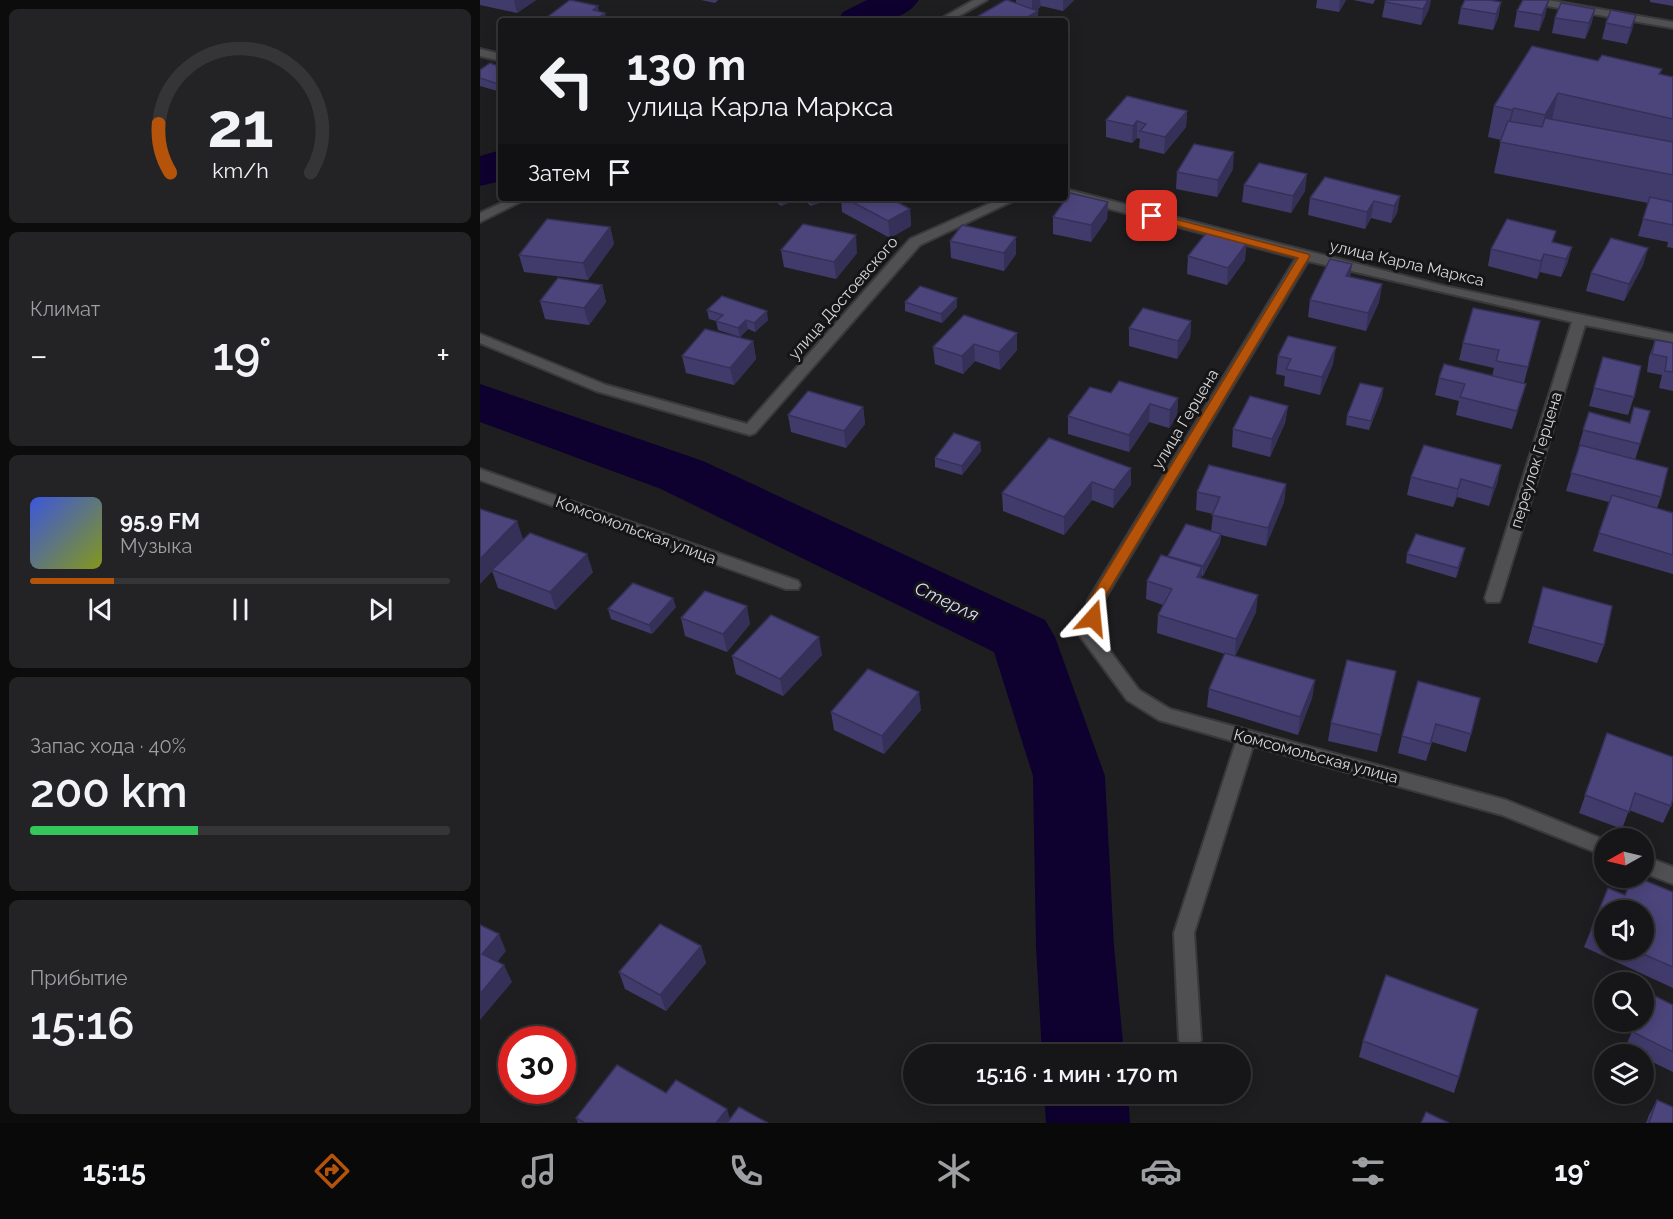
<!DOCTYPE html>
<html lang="ru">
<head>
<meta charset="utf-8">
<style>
  body { margin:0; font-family:Raleway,sans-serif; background:#232325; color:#f1f3f6; height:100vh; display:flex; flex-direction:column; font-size:22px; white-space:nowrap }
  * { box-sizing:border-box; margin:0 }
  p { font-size:20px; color:#9e9fa2 }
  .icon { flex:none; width:33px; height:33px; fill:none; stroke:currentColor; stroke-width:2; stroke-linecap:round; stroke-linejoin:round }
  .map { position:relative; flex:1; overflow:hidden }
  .drawer { display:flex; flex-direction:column; gap:9px; padding:9px; background:#0c0c0d; width:480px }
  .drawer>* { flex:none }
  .hud { position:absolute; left:18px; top:18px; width:570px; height:183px; border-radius:6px; box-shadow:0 3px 15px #0003,0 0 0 2px #353537; background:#161618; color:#f1f3f6; overflow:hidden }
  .needle { width:39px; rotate:262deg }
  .buttons { position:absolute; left:1114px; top:828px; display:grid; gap:12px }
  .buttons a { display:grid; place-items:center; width:60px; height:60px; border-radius:50%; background:#161618; box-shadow:0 3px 15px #0003,0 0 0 2px #353537; font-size:30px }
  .speed { position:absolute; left:18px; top:1026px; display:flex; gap:12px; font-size:30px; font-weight:700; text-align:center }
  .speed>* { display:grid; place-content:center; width:78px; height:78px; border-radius:50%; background:#161618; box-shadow:0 3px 15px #0003,0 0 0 2px #353537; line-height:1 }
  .speed .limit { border:9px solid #d22; background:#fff; color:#111 }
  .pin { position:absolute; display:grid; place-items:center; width:51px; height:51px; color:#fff; margin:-26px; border-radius:12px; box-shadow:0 3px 9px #0006 }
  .me { position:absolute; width:66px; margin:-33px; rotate:18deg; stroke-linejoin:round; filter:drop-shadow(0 0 4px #0008) }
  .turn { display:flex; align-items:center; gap:21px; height:126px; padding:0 30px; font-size:27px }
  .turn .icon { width:78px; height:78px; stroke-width:2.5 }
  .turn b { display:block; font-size:42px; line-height:51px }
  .then { display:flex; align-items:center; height:57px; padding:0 30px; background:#0003; gap:12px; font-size:22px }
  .big { font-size:45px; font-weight:600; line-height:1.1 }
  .drawer .widget { flex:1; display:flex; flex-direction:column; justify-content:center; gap:9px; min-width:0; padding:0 21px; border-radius:9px; background:#232325 }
  .drawer .dial { align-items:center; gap:0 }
  .dial svg { height:156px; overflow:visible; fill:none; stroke:#353537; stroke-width:7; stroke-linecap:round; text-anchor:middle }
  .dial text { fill:#f1f3f6; stroke:none }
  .song { display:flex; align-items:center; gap:18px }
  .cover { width:72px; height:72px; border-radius:9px; background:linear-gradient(135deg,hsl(230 70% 55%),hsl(70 70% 35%)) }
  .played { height:6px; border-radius:3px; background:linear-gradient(90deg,#b45309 20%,#353537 20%) }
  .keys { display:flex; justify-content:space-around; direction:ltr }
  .heat { display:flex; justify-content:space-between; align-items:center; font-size:33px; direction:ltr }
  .charge { height:9px; border-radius:4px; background:linear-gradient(90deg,#34c759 40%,#353537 0) }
  .trip { position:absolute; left:423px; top:1044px; width:348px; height:60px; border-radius:30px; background:#161618; box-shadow:0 3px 15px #0003,0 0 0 2px #353537; font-weight:600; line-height:60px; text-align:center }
  .menu { display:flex; height:96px; justify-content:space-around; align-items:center; background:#09090a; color:#9e9fa2 }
  .menu .icon { width:42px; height:42px }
  .menu .selected { color:#b45309 }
  .menu b { font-size:27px; color:#f1f3f6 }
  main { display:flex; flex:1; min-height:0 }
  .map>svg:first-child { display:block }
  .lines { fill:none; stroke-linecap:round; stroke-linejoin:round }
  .river { fill:#0e002f; fill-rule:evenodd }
  .minor-casing { stroke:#39393b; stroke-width:4 }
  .minor { fill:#505053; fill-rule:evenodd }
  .wall { fill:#413b6b; fill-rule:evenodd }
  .shaded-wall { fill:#353057 }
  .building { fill:#4c457c; stroke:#353057; stroke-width:1.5 }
  .route { fill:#b45309; stroke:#753606; stroke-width:1.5 }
  .labels { text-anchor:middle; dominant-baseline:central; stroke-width:6; stroke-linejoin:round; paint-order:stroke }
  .street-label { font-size:16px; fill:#d6d6d8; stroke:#151517 }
  .water-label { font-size:18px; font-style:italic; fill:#dad8fb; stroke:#151517 }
</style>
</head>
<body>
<main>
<section class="drawer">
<div class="widget dial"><svg viewBox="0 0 100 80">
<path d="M14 69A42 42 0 1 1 86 69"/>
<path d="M14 69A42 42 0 0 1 8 44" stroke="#b45309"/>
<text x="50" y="56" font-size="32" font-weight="700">21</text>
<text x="50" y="72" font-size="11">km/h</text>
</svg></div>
<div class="widget"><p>Климат</p>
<div class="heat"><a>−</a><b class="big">19°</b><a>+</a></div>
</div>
<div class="widget">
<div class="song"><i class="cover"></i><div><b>95.9 FM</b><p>Музыка</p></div></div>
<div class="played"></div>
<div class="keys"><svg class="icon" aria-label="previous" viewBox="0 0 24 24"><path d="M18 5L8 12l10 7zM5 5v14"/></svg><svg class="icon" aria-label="pause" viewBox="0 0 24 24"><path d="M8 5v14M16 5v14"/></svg><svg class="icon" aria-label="next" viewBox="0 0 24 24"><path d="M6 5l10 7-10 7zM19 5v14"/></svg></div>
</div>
<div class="widget"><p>Запас хода · 40%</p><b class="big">200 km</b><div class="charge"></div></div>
<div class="widget"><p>Прибытие</p><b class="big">15:16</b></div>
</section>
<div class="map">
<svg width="1193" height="1123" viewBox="0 0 1193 1123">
  <rect width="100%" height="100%" fill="#1e1e20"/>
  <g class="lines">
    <!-- river -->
    <g class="river">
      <path d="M387 0H439C420 27 386 21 357 21L363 12Z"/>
      <polygon points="21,150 21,181 0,186 0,156"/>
      <polygon points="0,384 223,461 565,620 575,637 625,776 634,946 644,1054 562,1054 556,946 553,776 514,652 181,489 0,422"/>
      <polygon points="564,1094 648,1094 650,1123 566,1123"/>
    </g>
    <!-- minor casing -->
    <g class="minor-casing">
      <g id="minor">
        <polygon points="494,0 507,0 470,21 457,21"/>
        <polygon points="1045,0 1068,0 1193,22 1193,28 1050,3"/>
        <polygon points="0,49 21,54 21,61 0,56"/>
        <polygon points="585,189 964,286 1193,334 1193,342 1105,325 1021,598 1019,602 1007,602 1005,598 1092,322 828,261 624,600 618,635 659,690 690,709 1026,800 1125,840 1125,856 1022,815 773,746 714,933 721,1040 718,1047 710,1050 702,1047 699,1040 694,933 756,742 679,720 647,700 600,636 608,600 816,258 585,197"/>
        <polygon points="32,198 48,198 0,222 0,213"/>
        <polygon points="522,198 539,198 440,245 275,433 270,435 116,391 0,343 0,334 126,385 267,424 430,239"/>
        <polygon points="0,469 318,581 320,585 318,589 306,589 0,480"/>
        <polygon points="1164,856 1193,867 1193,884 1164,873"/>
      </g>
    </g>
    <!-- minor -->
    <use href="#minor" class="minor"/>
  </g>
  <!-- wall -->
  <g class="wall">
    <polygon points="0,0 56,0 37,13 0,5"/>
    <polygon points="221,0 238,0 235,3"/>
    <polygon points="536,0 594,0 583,11 561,6 556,11 558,11 558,21 498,21 498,16 536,3"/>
    <polygon points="837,0 866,0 859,12 836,8"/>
    <polygon points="873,0 895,0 893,4"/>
    <polygon points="1170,0 1193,0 1193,6 1170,2"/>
    <polygon points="905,2 949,9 941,25 902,17"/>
    <polygon points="1021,2 1018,18 1013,30 978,24 981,8"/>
    <polygon points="1115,9 1111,25 1105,39 1072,33 1075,18"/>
    <polygon points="1037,11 1065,16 1059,31 1034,27"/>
    <polygon points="1156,15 1147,44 1122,39 1126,23"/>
    <polygon points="1118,61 1182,69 1180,75 1193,77 1193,248 1187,247 1188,242 1158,236 1168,203 1014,173 1021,140 1008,137 1014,106"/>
    <polygon points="21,67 21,92 0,86 0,70"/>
    <polygon points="707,111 706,127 684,154 659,148 660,139 657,138 652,143 626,137 626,120"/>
    <polygon points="753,169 737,197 696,189 697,172"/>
    <polygon points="764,185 825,191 811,213 762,202"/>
    <polygon points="920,196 917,213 911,223 891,218 885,229 828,215 830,198"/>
    <polygon points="292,198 320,198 301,206"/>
    <polygon points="321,198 346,198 346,200 331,206"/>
    <polygon points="361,198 410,198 430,209 431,226 410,238 362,212"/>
    <polygon points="628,202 627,219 611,242 573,234 573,217"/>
    <polygon points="130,227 134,244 108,280 44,272 39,255"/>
    <polygon points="536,237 536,254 524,271 471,258 470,241"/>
    <polygon points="1074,242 1092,247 1087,264 1081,277 1060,272 1057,279 1008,266 1011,249"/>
    <polygon points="1168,248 1163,265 1144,301 1106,291 1111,273"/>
    <polygon points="301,250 377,253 356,279 304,267"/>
    <polygon points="708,256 765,260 747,285 707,274"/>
    <polygon points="872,264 870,277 902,284 899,302 886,331 828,317 830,300"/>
    <polygon points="122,285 126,302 109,325 65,319 60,301"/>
    <polygon points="425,302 477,307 462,323 425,311"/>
    <polygon points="227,310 288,320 275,332 268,329 260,337 238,330 236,321 229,319"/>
    <polygon points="711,321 710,338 697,359 649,346 649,328"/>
    <polygon points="1060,321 1044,383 1046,384 1041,401 1032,429 976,415 979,401 955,395 959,378 1012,376 1014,368 979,360 983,343"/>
    <polygon points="537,333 537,350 520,370 495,361 483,374 455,364 453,347"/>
    <polygon points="1175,340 1193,343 1193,391 1179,388 1182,375 1167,372 1169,357"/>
    <polygon points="273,341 276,359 254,385 206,373 202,356"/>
    <polygon points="798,356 853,364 840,395 804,386 805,376 796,374"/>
    <polygon points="1123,357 1154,397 1148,415 1109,406"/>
    <polygon points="903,388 902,397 889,430 866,425 867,416"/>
    <polygon points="631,393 698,398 697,416 689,428 669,422 649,452 588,434 588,416"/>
    <polygon points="808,406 805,423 790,457 752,447 753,429"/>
    <polygon points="383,407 385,424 366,448 311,432 308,415"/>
    <polygon points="1109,412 1160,444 1155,460 1181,497 1177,508 1193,513 1193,574 1113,551 1129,502 1086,491 1099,448 1098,448"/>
    <polygon points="500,442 501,451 482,475 455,467 455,458"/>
    <polygon points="1021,465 1017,483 1009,506 977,497 973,507 927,495 931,477"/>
    <polygon points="651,468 651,485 633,508 612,500 584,535 523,511 522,493"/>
    <polygon points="806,484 804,502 786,546 741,535 740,543 723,576 721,575 721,578 776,612 755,656 835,680 832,698 818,735 727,707 729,689 745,654 677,633 678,615 683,605 666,599 667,581 688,556 731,531 733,514 716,510 717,492"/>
    <polygon points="43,539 113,572 76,610 18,588 12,571 0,584"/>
    <polygon points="927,554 983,557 976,578 926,563"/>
    <polygon points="1063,587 1124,645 1117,663 1048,643"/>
    <polygon points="196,607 172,634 131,619 128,609"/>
    <polygon points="201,618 270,624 247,652 205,636"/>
    <polygon points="342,655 303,696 256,674 252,656"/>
    <polygon points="916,671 897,752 848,741 851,723"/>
    <polygon points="938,681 991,734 986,752 952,742 946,761 918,753 922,736"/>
    <polygon points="441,710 404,754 354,730 351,712"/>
    <polygon points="1127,733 1191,806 1183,823 1149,810 1142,829 1099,813"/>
    <path d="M1128 888 1145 895 1193 892V988L1104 947ZM1125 910 1164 950H1125Z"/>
    <polygon points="221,946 226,963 186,1011 145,989 139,972"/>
    <polygon points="1169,993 1193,1005 1193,1072 1164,1058 1164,1054 1157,1054 1145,1048 1156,1022 1164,1022 1164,1003"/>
    <polygon points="883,1041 979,1077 974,1093 879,1057"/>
    <polygon points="186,1093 250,1119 288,1123 98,1123 96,1118"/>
    <polygon points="1177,1100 1193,1123 1166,1123 1169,1115"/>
  </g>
  <!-- shaded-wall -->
  <g class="shaded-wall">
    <polygon points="34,0 56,0 37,13"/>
    <polygon points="552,0 560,0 561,6 554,14 558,11 558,21 541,21 552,15"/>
    <polygon points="583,0 594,0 583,11"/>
    <polygon points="860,0 866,0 859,12"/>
    <polygon points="948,0 951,0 949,9 941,25 943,9"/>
    <polygon points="1069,0 1065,16 1059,31 1062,15"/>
    <polygon points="1021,2 1018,18 1013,30 1016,14"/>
    <polygon points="118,6 120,16 125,13 127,21 115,21 113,10"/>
    <polygon points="1115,9 1111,25 1105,39 1109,23"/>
    <polygon points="1156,15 1152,31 1147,44 1151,28"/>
    <polygon points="1078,93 1071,124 1058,146 1065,115"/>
    <polygon points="1034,108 1027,138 1025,141 1032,110"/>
    <polygon points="707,111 706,127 684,154 685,137"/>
    <polygon points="586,114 587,130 585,131 585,115"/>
    <polygon points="657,121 657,138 652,143 653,126"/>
    <polygon points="754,152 753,169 737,197 738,180"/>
    <polygon points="827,174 825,191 811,213 813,196"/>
    <polygon points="920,196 917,213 911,223 914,206"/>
    <polygon points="151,198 160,198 151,201"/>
    <polygon points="300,198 320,198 301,206"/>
    <polygon points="330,198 346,198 346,200 331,206"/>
    <polygon points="894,201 891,218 885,229 887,212"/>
    <polygon points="628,202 627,219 611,242 611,225"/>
    <polygon points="430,209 431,226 410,238 408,221"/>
    <polygon points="130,227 134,244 108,280 103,263"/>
    <polygon points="376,235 377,253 356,279 354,262"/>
    <polygon points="536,237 536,254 524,271 524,253"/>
    <polygon points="767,243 765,260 747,285 748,268"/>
    <polygon points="1092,247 1087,264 1081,277 1086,259"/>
    <polygon points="1168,248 1163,265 1144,301 1149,284"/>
    <polygon points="1064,254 1060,272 1057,279 1061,261"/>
    <polygon points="872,264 869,281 866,276"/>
    <polygon points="902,284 899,302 886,331 888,313"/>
    <polygon points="122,285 126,302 109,325 104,308"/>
    <polygon points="477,298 477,307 462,323 461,314"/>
    <polygon points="287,311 288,320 275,332 274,323"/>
    <polygon points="266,320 268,329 260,337 258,328"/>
    <polygon points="711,321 710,338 697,359 698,341"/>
    <polygon points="537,333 537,350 520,370 519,352"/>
    <polygon points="273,341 276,359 254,385 250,368"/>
    <polygon points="494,344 495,361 483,374 482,356"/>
    <polygon points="856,347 853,364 840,395 842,377"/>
    <polygon points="1046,384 1041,401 1032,429 1037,411"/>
    <polygon points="903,388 902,397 889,430 891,421"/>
    <polygon points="698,398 697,416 689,428 690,410"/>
    <polygon points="670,404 669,422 649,452 649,435"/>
    <polygon points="808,406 805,423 790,457 792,439"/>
    <polygon points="383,407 385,424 366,448 364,431"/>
    <polygon points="500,442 501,451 482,475 482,466"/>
    <polygon points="1021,465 1017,483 1009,506 1013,488"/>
    <polygon points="651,468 651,485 633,508 634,490"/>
    <polygon points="981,479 977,497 973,507 978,489"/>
    <polygon points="612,482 612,500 584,535 584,517"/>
    <polygon points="806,484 804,502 786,546 788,528"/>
    <polygon points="37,521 43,539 0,584 0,559"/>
    <polygon points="741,534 740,543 723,576 723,566"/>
    <polygon points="985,548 983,557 976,578 978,568"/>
    <polygon points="107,554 113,572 76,610 70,592"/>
    <polygon points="722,567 721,585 717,577"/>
    <polygon points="778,595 776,612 755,657 756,639"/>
    <polygon points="193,598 196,607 172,634 169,625"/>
    <polygon points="267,606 270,624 247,652 243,634"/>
    <polygon points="339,637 342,655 303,696 300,679"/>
    <polygon points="835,680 832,698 818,735 820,717"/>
    <polygon points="439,692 441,710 404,754 402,736"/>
    <polygon points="19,934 26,951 10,971 2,954"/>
    <polygon points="221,946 226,963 186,1011 180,995"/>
    <polygon points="24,965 32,982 0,1020 0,994"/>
    <polygon points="247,1109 251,1123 236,1123"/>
  </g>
  <!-- building -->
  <g class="building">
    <polygon points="90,0 118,6 113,10 125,13 115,20 118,21 62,21"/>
    <polygon points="526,0 527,0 558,11 541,21 512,21 498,16"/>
    <polygon points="906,0 948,0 943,9 905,2"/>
    <polygon points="985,0 1009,0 1021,2 1016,14 981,8"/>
    <polygon points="1043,0 1069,0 1062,15 1037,11"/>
    <polygon points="1081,3 1115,9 1109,23 1075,18"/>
    <polygon points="1131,10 1156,15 1151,28 1126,23"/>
    <polygon points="1052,46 1118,61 1122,55 1182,69 1179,74 1193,77 1193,119 1078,93 1065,115 1034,108 1032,110 1014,106"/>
    <polygon points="10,63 21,67 21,85 0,78 0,70"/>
    <polygon points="647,96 707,111 685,137 660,131 666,124 657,121 653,126 626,120"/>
    <polygon points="1065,118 1193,142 1193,175 1020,142 1028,121 1062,127"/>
    <polygon points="714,144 754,152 738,180 697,172"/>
    <polygon points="779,163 827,174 813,196 764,185"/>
    <polygon points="845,177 920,196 914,206 894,201 887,212 830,198"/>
    <polygon points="590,193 628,202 611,225 573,217"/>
    <polygon points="1170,197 1193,202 1193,225 1163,219"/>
    <polygon points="365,198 410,198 430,209 408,221"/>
    <polygon points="67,219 130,227 103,263 39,255"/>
    <polygon points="1027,219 1076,231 1072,242 1092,247 1086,259 1064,254 1061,261 1011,249"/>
    <polygon points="323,224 376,235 354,262 301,250"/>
    <polygon points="482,225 536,237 524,253 470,241"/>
    <polygon points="727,232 767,243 748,268 708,256"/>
    <polygon points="1131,238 1168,248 1149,284 1111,273"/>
    <polygon points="850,259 872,264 866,276 902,284 888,313 830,300"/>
    <polygon points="78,278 122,285 104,308 60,301"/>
    <polygon points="440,286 477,298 461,314 425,302"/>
    <polygon points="242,296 287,311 274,323 266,320 258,328 236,321 243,315 227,310"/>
    <polygon points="663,308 711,321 698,341 649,328"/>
    <polygon points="993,308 1060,321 1048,367 1016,361 1019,350 983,343"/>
    <polygon points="484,315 537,333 519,352 494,344 482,356 453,347"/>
    <polygon points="225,329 273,341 250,368 202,356"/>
    <polygon points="808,336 856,347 842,377 806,369 811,359 798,356"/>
    <polygon points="1175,340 1193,343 1193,372 1185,371 1187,357 1172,354"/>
    <polygon points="1123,357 1161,366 1154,397 1114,388"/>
    <polygon points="964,364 1046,384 1037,411 980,397 985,384 959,378"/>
    <polygon points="639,381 698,398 690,410 670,404 649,435 588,416 610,387 631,393"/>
    <polygon points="880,383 903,388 891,421 867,416"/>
    <polygon points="328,391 383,407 364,431 308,415"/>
    <polygon points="770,396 808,406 792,439 753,429"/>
    <polygon points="1154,407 1170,411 1160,444 1103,430 1109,412 1150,423"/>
    <polygon points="474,433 500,442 482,466 455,458"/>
    <polygon points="569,438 651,468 634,490 612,482 584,517 522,493"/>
    <polygon points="944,445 1021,465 1013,488 981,479 978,489 931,477"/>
    <polygon points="1100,445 1188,468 1181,497 1091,473"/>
    <polygon points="729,465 806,484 788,528 732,515 740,497 717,492"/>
    <polygon points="1132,495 1193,513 1193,555 1119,533"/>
    <polygon points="0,509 37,521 0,559"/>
    <polygon points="706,524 741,534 723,566 688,556"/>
    <polygon points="50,533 107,554 70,592 12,570"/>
    <polygon points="936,534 985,548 978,568 927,554"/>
    <polygon points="681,555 722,567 717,577 778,595 756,639 678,615 692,589 667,581"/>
    <polygon points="153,583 193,598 169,625 128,609"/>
    <polygon points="1063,587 1132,606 1124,645 1053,626"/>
    <polygon points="225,591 267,606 243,634 201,618"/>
    <polygon points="291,615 339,637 300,679 252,656"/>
    <polygon points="745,653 835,680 820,717 729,689"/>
    <polygon points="867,660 916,671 901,735 851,723"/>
    <polygon points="388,669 439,692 402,736 351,712"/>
    <polygon points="938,681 1000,698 991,734 956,724 950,744 922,736"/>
    <polygon points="1127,733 1193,757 1193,798 1191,806 1155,793 1149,812 1105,795"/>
    <polygon points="1152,878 1159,878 1193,892 1193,967 1154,950 1164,950 1164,910 1125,910 1125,937 1111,930 1128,888 1145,895"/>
    <polygon points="180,924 221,946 180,995 139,972"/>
    <polygon points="0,925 19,934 2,954 24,965 0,994"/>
    <polygon points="906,975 998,1009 979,1077 883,1041"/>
    <polygon points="1169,993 1193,1005 1193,1052 1153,1032 1157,1022 1164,1022 1164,1005"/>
    <polygon points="137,1065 186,1093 196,1080 247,1109 236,1123 105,1123 96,1118"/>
    <polygon points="1177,1100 1193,1107 1193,1123 1169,1123"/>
    <polygon points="259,1107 288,1123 247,1123"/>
    <polygon points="946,1112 969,1123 941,1123"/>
  </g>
  <!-- route -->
  <polygon class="route" points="672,213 828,254 830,256 623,600 618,622 613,623 606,618 609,600 818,258 668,218 667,216"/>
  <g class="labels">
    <!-- street labels -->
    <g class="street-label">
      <text transform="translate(927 263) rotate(13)">улица Карла Маркса</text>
      <text transform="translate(363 298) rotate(-49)">улица Достоевского</text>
      <text transform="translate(705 419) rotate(-59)">улица Герцена</text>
      <text transform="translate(1056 460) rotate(-73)">переулок Герцена</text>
      <text transform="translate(156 530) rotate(20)">Комсомольская улица</text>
      <text transform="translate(836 756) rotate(15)">Комсомольская улица</text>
    </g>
    <!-- water labels -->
    <g class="water-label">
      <text transform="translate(467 601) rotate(25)">Стерля</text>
    </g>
  </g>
</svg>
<div class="buttons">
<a><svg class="needle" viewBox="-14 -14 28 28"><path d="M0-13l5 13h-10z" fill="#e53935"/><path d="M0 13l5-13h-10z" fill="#9e9fa2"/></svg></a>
<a><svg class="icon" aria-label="sound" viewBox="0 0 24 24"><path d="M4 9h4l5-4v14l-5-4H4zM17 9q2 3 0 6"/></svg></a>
<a><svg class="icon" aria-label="search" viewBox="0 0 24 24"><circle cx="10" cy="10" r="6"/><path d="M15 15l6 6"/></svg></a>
<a><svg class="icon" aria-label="layers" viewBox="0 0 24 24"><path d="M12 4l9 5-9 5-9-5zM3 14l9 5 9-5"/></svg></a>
</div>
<div class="speed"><div class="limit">30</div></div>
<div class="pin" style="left:672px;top:216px;background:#d93025"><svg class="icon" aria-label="arrive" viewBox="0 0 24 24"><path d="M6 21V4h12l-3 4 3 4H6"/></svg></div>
<svg class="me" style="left:613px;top:618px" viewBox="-20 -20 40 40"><path d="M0-17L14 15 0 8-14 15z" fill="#b45309" stroke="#fff" stroke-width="4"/></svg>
<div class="trip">15:16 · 1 мин · 170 m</div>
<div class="hud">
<div class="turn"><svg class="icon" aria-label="left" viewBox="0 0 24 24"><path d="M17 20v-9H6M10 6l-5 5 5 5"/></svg><div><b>130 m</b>улица Карла Маркса</div></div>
<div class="then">Затем<svg class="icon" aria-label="arrive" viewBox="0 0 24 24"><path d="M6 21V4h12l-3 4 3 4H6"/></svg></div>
</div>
</div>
</main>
<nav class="menu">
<b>15:15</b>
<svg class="icon selected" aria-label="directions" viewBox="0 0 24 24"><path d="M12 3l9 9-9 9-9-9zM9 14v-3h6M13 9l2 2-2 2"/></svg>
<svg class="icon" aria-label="music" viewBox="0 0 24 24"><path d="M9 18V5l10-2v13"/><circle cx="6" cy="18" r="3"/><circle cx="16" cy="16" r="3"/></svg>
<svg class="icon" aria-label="phone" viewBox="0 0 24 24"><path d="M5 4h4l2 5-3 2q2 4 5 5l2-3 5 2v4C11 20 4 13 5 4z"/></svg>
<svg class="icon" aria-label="climate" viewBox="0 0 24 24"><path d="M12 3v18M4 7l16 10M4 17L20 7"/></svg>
<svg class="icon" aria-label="car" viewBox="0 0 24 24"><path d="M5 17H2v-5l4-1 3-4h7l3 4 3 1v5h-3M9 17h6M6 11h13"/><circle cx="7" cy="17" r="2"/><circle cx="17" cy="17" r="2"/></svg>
<svg class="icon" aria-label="filters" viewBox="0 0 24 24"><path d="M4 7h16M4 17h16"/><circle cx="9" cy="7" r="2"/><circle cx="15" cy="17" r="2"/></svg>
<b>19°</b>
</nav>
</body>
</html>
